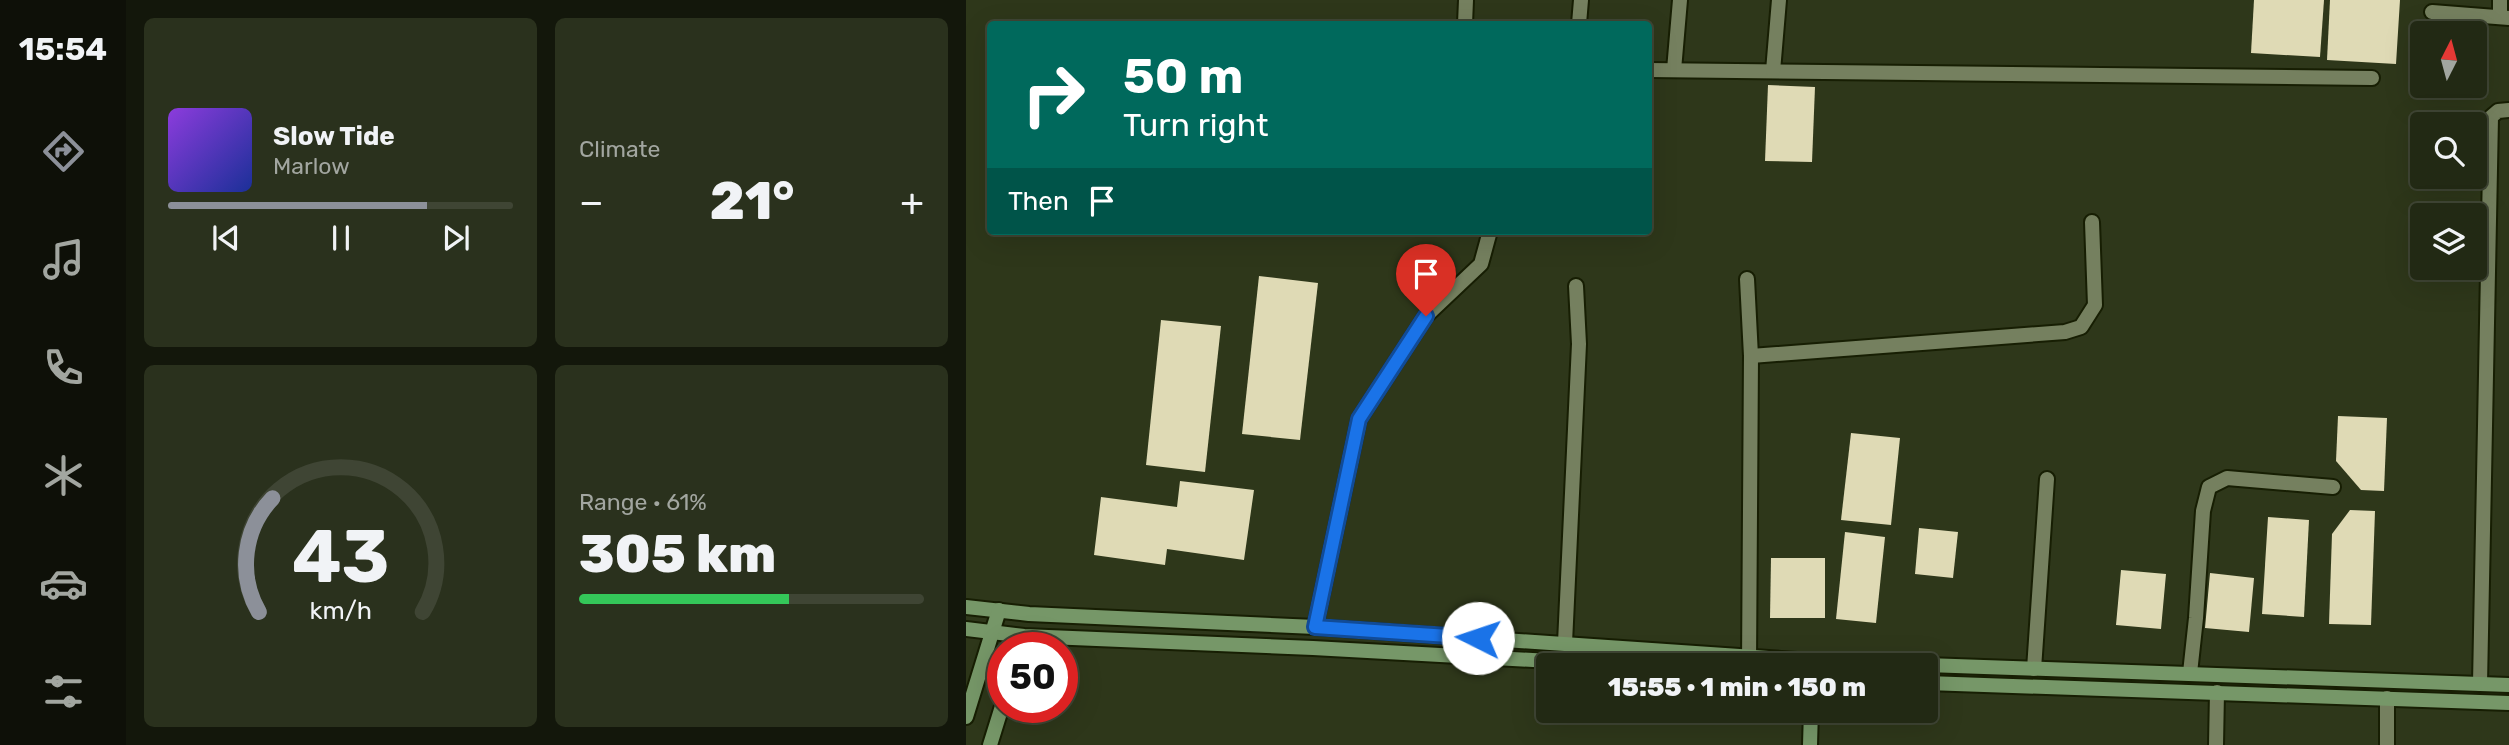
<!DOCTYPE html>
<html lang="en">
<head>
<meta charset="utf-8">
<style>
  body { margin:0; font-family:Rubik,sans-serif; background:#2a311d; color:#f1f3f6; height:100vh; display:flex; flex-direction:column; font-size:26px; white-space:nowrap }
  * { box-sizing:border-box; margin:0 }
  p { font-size:23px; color:#a2a6a0 }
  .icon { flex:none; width:38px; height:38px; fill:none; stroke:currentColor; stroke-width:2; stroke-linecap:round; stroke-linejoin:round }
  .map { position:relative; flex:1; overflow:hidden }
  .details { display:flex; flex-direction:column; gap:18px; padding:18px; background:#13170b; width:840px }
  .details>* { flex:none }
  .banner { position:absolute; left:21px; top:21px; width:665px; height:214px; border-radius:7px; box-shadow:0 7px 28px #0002,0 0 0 2px #3f4534; background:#00695c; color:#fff; overflow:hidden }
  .needle { width:46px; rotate:6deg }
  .controls { position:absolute; left:1444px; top:21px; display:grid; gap:14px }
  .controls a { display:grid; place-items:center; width:77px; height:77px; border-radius:7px; background:#222914; box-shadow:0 7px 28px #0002,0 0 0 2px #3f4534; font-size:35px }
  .speed { position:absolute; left:21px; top:632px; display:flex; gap:14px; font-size:35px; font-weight:700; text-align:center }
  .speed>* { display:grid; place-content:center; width:91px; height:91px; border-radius:50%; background:#222914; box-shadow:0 7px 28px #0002,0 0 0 2px #3f4534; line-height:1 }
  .speed .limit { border:10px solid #d22; background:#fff; color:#111 }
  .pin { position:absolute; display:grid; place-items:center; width:60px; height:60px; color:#fff; margin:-72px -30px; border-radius:50% 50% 50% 0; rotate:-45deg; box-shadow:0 0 7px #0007 }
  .pin .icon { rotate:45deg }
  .me { position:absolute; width:77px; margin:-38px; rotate:274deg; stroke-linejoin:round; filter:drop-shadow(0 0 5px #0008) }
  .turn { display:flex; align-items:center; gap:24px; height:147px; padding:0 21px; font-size:32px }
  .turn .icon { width:91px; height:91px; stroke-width:2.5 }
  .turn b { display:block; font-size:49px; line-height:60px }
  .then { display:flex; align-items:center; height:66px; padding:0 21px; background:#0003; gap:14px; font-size:26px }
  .big { font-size:52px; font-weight:800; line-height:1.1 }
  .details .widget { flex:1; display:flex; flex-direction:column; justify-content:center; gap:10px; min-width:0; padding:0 24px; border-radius:10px; background:#2a311d }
  .details .dial { align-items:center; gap:0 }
  .dial svg { height:182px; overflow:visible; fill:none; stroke:#3f4534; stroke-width:7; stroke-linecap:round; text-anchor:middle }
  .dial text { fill:#f1f3f6; stroke:none }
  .song { display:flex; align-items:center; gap:21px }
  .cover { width:84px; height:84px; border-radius:10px; background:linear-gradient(135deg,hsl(270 70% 55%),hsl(230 70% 35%)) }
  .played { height:7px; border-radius:4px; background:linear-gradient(90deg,#8c9099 75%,#3f4534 75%) }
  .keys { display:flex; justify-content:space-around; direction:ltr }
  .heat { display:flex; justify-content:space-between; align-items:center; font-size:38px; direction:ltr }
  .charge { height:10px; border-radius:5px; background:linear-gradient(90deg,#34c759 61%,#3f4534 0) }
  .details .tiles { flex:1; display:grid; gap:18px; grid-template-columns:repeat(2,1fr) }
  .trip { position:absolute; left:570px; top:653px; width:402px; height:70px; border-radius:7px; background:#222914; box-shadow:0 7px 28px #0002,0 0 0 2px #3f4534; font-weight:800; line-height:70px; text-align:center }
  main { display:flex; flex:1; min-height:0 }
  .tab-bar { display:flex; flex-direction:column; width:126px; justify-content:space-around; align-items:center; background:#0e1008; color:#a2a6a0 }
  .tab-bar .icon { width:49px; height:49px }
  .tab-bar .active { color:#8c9099 }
  .tab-bar b { font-size:32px; color:#f1f3f6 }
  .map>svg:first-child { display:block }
  .building { fill:#dfdab5 }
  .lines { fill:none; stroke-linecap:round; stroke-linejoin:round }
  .street-casing { stroke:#171e03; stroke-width:18 }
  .secondary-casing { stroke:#171e03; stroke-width:18 }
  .street { stroke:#75805f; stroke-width:14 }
  .secondary { stroke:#769768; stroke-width:14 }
  .route-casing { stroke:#114b97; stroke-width:18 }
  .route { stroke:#1a73e8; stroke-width:12 }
</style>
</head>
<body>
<main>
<nav class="tab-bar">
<b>15:54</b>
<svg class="icon active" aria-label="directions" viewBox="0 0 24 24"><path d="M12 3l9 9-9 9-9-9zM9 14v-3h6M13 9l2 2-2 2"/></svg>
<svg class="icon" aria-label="music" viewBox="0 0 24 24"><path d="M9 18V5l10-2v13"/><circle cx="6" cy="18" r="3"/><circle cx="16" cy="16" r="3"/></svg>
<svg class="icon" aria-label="phone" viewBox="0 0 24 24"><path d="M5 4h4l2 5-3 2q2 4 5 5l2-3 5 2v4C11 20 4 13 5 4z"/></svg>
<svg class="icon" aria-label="climate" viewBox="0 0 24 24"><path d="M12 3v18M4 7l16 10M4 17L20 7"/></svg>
<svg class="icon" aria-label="car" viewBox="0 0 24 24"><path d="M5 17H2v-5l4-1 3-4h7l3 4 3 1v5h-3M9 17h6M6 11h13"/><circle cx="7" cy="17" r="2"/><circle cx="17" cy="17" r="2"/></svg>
<svg class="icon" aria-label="filters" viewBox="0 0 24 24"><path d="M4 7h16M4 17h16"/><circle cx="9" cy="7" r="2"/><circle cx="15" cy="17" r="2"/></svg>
</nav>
<section class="details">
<div class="tiles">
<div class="widget">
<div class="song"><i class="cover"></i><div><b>Slow Tide</b><p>Marlow</p></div></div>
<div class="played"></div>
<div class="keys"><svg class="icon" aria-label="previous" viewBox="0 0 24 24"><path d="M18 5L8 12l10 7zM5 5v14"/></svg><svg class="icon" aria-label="pause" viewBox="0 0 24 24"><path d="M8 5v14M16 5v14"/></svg><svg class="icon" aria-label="next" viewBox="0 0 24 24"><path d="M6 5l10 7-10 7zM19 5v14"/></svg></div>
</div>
<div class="widget"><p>Climate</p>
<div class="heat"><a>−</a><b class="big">21°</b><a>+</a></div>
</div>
<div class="widget dial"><svg viewBox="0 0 100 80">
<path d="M14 69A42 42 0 1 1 86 69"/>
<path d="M14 69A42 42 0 0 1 20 19" stroke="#8c9099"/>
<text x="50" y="56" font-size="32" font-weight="700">43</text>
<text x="50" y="72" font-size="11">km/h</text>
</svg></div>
<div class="widget"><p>Range · 61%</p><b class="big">305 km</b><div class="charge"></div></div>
</div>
</section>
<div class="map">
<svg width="1543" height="745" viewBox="0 0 1543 745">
  <rect width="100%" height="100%" fill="#2e371a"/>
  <!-- building -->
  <g class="building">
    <polygon points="1288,0 1358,0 1354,57 1285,53"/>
    <polygon points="1364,0 1434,0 1430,64 1361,60"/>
    <polygon points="802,85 849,87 846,162 799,161"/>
    <polygon points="293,276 352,283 334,440 276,434"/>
    <polygon points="195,320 255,326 239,472 180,465"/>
    <polygon points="1372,416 1421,418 1418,491 1395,490 1370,461"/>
    <polygon points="885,433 934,438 925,525 875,520"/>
    <polygon points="214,481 288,490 278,560 201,549 199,565 128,555 135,497 211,507"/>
    <polygon points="1384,510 1409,511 1405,625 1363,624 1366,534"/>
    <polygon points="1302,517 1343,520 1338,617 1296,614"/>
    <polygon points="953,528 992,532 987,578 949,574"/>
    <polygon points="879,532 919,537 910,623 870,619"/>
    <polygon points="805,558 859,558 859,618 804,618"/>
    <polygon points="1155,570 1200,574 1195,629 1150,625"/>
    <polygon points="1244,573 1288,578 1283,632 1239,628"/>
  </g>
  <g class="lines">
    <!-- street casing -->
    <g class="street-casing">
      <g id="street">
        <polyline points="1466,12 1543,18"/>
        <polyline points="1534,17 1534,0"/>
        <polyline points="499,24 500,0"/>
        <polyline points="613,24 615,0"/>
        <polyline points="682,70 1406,78"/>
        <polyline points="708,70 714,0"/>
        <polyline points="807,71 813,0"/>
        <polyline points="781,279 785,356 783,665"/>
        <polyline points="785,356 1099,332 1115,327 1129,305 1126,222"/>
        <polyline points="349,627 393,419 460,316 515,264 524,231"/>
        <polyline points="599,643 613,344 610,286"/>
        <polyline points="1068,669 1081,479"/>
        <polyline points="1224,673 1230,618 1237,511 1243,487 1261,478 1367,487"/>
        <polyline points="1514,684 1525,117 1532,111 1543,110"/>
        <polyline points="1250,745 1251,692"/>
        <polyline points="1421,745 1421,698"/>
      </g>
    </g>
    <!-- secondary casing -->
    <g class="secondary-casing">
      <g id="secondary">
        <polyline points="0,607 63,614 349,627 846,661 1543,685"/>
        <polyline points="0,629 58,636 347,648 656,665"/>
        <polyline points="961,683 1543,703"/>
        <polyline points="0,717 33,610"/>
        <polyline points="24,745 37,703"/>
        <polyline points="844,745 845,710"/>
      </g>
    </g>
    <!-- street -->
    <use href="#street" class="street"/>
    <!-- secondary -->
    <use href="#secondary" class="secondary"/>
  </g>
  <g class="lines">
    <!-- route casing -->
    <g class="route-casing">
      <polyline id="route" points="460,316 393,419 349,627 512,638"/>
    </g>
    <!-- route -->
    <use href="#route" class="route"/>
  </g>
</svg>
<div class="controls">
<a><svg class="needle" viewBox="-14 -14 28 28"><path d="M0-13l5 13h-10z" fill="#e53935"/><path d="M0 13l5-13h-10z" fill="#a2a6a0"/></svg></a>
<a><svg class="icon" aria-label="search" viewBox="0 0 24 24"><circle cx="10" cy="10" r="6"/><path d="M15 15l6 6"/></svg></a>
<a><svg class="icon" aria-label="layers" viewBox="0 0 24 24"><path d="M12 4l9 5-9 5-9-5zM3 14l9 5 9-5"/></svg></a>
</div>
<div class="speed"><div class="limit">50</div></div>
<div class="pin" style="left:460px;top:316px;background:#d93025"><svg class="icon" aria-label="arrive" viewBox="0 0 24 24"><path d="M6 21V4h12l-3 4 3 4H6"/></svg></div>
<svg class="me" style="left:512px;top:638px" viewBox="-20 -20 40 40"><circle r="19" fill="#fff"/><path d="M0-13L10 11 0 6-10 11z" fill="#1a73e8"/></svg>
<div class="trip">15:55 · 1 min · 150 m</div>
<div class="banner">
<div class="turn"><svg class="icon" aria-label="right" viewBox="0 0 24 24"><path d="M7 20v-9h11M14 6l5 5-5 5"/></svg><div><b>50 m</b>Turn right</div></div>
<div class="then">Then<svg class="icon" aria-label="arrive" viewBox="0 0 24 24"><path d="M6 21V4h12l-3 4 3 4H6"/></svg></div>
</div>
</div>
</main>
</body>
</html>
